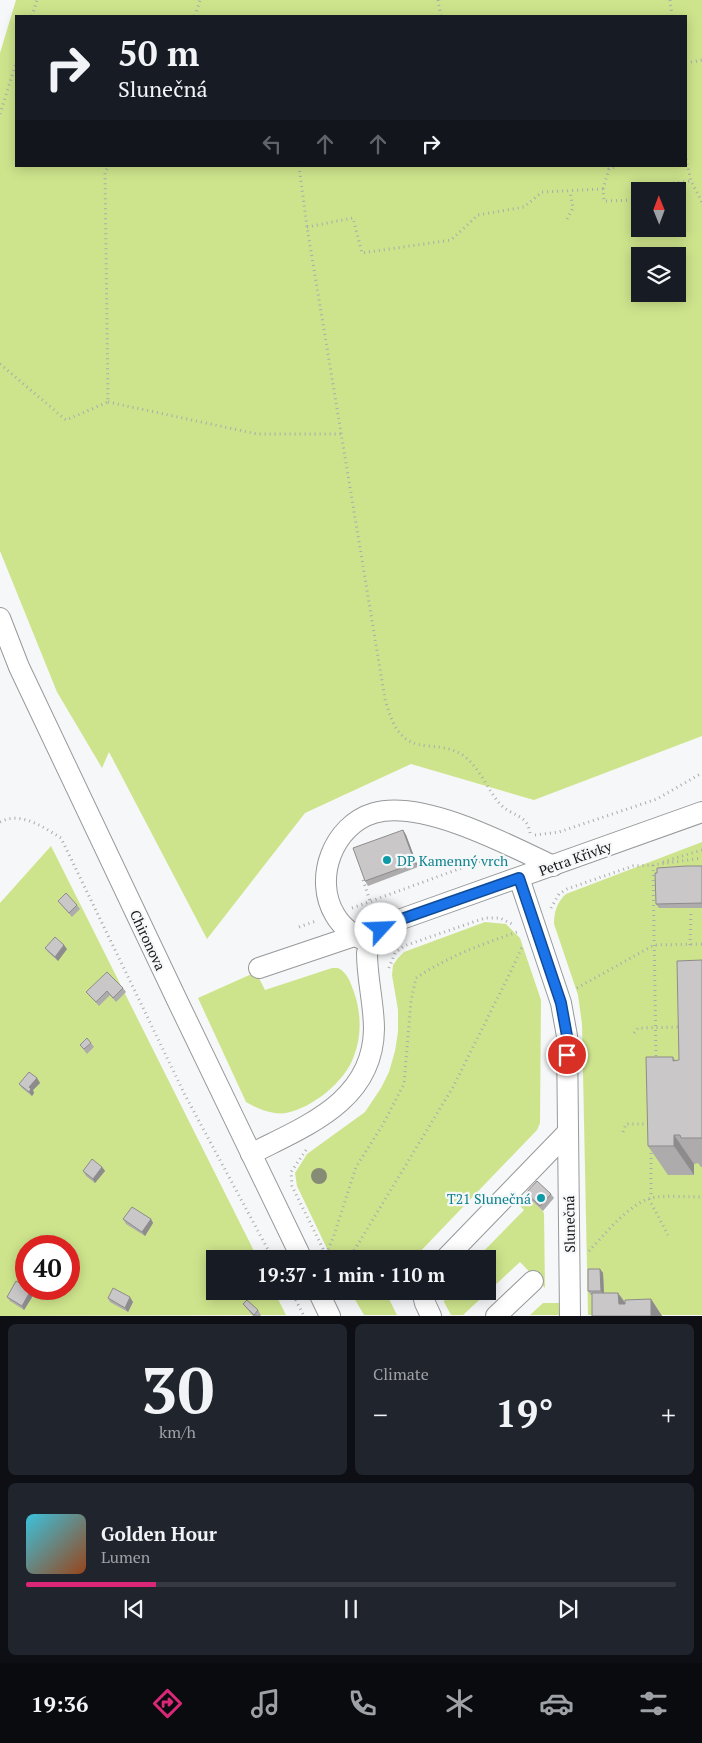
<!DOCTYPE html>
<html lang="en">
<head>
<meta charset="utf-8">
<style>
  body { margin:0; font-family:"PT Serif",serif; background:#20242c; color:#f1f3f6; height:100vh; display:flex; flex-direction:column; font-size:19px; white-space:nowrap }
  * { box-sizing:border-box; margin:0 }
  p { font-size:16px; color:#9ea1a6 }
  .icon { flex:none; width:28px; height:28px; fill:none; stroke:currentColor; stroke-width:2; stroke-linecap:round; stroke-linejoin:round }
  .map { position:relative; height:1316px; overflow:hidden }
  .sheet { display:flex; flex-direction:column; gap:8px; padding:8px; background:#0d0f14; flex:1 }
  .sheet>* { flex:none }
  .top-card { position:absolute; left:15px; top:15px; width:672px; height:152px; border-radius:0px; box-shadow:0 2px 12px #0003; background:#171b24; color:#f1f3f6; overflow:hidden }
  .needle { width:32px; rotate:359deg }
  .controls { position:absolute; left:631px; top:182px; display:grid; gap:10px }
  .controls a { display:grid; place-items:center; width:55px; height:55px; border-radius:0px; background:#171b24; box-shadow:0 2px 12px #0003; font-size:25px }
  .speed { position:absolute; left:15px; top:1235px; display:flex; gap:10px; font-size:25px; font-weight:700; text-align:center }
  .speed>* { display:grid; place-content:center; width:65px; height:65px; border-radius:50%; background:#171b24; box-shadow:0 2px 12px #0003; line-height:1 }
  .speed .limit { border:8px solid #d22; background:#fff; color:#111 }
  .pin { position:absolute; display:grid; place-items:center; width:42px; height:42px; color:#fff; margin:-21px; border:2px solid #fff; border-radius:50%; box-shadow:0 1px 5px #0007 }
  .me { position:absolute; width:55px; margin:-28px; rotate:65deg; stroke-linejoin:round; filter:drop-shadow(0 0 4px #0008) }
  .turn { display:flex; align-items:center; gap:18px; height:105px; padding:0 20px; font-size:22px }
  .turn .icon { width:65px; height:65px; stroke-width:2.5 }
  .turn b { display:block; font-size:35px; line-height:42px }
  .lanes { display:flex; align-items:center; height:48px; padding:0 20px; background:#0003; justify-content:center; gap:25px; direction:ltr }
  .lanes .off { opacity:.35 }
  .big { font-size:38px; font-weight:700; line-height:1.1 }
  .sheet .card { flex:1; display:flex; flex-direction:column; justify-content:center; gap:8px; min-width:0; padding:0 18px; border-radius:8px; background:#20242c }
  .sheet .dial { align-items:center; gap:0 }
  .dial b { font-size:65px; line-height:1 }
  .song { display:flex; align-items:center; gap:15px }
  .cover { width:60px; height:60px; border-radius:8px; background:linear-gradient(135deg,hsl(190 70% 55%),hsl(20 70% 35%)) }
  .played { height:5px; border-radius:2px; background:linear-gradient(90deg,#db2777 20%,#363941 20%) }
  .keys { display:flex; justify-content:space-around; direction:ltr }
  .heat { display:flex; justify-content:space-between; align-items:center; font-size:28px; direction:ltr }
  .sheet .tiles { flex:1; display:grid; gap:8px; grid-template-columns:1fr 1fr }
  .card:last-child { grid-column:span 2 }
  .trip { position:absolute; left:206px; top:1250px; width:290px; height:50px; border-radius:0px; background:#171b24; box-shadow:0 2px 12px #0003; font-weight:700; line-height:50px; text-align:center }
  .tabs { display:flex; height:80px; justify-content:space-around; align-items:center; background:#090b0e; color:#9ea1a6 }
  .tabs .icon { width:35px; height:35px }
  .tabs .current { color:#db2777 }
  .tabs b { font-size:22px; color:#f1f3f6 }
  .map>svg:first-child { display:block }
  .green { fill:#cee48c; fill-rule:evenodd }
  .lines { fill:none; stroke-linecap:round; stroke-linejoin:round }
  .minor-casing { stroke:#97999a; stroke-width:22 }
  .path { stroke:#aaabac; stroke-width:3; stroke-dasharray:1 4; stroke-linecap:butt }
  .minor { stroke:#fff; stroke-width:20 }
  .tree { fill:#868b76 }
  .wall { fill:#adabab }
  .shaded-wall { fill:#8d8b8b }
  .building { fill:#c9c7c7; stroke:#8d8b8b }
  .route-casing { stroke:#114b97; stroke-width:12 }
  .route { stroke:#1a73e8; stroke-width:9 }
  .culture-dot { fill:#0f9aa8; stroke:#f6f7f9; stroke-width:2 }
  .labels { text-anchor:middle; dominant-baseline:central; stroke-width:4.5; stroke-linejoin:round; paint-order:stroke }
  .street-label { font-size:14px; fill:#171818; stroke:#f6f7f9 }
  .culture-label { font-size:14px; fill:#0d838f; stroke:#f6f7f9; text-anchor:start }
</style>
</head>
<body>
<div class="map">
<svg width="702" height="1316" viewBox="0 0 702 1316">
  <rect width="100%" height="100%" fill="#f6f7f9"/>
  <!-- green -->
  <g class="green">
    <path d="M16 0H702V736L534 800 411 764 305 813 207 939 109 752 102 768 57 692 0 551V53ZM16 16H686V166H16ZM678 191V229H640V191ZM640 256H678V294H640Z"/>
    <path d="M702 842V1315H588L582 1024 578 995 554 924C554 912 557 902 566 894Z"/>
    <path d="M51 846 258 1259H215V1291H274L286 1315 0 1316V903ZM26 1246H69V1289H26Z"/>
    <polygon points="485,922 506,924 520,938 541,1000 540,1123 537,1130 413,1259 332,1259 297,1186 295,1173 307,1154 365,1112 381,1088 389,1072 395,1051 398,1032 398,1010 392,975 393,965 398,958 404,952"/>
    <path d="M332 968H338C348 973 350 982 354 992 361 1012 362 1036 354 1056 345 1082 312 1108 286 1113 271 1115 258 1109 246 1102L198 998 256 972 265 990Z"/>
    <polygon points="528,1197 543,1211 544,1214 545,1288 520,1262 463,1315 451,1315 444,1302 445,1292 488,1291 488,1259 476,1259 524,1210 520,1206"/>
    <polygon points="350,1291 385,1291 397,1315 364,1315"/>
    <polygon points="543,1303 559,1303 559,1315 530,1315"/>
  </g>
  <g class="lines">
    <!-- minor casing -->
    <g class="minor-casing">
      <g id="minor">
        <polyline points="0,618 19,667 177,1000 302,1259"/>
        <polyline points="519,878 561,1003 567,1036 570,1316"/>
        <path d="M370 943C356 937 343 929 335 915 313 879 333 825 374 813 422 799 509 845 553 866"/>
        <polyline points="259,968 354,936"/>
        <path d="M251 1154C305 1126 373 1102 374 1029 374 1004 367 979 367 953 371 939 378 928 393 922L702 812"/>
        <polyline points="445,1259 567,1133"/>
        <polyline points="318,1291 330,1316"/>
        <polyline points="422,1291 425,1303 431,1316"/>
        <polyline points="496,1316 533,1281"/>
      </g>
    </g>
    <!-- path -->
    <g class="path">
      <polyline points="438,0 441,16"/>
      <polyline points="670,0 672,16"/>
      <polyline points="32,16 37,0"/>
      <polyline points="195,16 200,0"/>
      <polyline points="686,63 702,60"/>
      <polyline points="0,114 16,63"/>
      <polyline points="686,159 691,181 702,202"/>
      <path d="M299 166 307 227 385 699C392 724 399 744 428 746 441 747 453 748 464 756 481 769 487 790 501 805 513 817 527 814 530 833"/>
      <polyline points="603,189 609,169 617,166"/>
      <polyline points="641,191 643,187 691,181"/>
      <polyline points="567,219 573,208 570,191"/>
      <polyline points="307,227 353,218 362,253 451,240 478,215 524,207 542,192 603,189 604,201 638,200 640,195"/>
      <polyline points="0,364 66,420 108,402 105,172 109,166"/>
      <polyline points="108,402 257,434 342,434"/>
      <path d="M0 822C21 811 43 827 61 838L185 1095 273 1259"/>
      <polyline points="535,835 559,832 657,799 702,773"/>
      <polyline points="663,862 702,850"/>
      <polyline points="653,865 656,1060"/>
      <polyline points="363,880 370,901"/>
      <polyline points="352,908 489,858"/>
      <polyline points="551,908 559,894 567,889 633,866 653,865 702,858"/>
      <polyline points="299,927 316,921"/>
      <polyline points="690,945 691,911"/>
      <polyline points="389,968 395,953 404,946 485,918 500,918 514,925"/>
      <polyline points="577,988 654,945 702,944"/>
      <polyline points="634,1033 638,1028 682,1027"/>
      <polyline points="623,1132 626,1124 650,1124"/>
      <polyline points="651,1148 651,1197"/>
      <polyline points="306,1150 291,1172 292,1186 328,1259"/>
      <polyline points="649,1199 668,1235"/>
      <path d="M589 1251C604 1235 630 1203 651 1198 662 1195 690 1197 702 1197"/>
      <path d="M326 1254 333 1238 356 1167 382 1126 404 1084 411 1001 416 978C447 957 482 944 517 932"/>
      <polyline points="349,1259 453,1087 511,971 522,947"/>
      <polyline points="291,1291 304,1316"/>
    </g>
    <!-- minor -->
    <use href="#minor" class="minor"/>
  </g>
  <!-- trees -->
  <circle class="tree" cx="319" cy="1176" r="8"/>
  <!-- wall -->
  <g class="wall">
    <polygon points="403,830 406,835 418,867 368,886 365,881"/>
    <polygon points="702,866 702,908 659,908 656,904"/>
    <polygon points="58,901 77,905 80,909 72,917"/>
    <polygon points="45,948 67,949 58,961 48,952"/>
    <polygon points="702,960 702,1167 701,1167 698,1163 694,1164 694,1175 668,1175 648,1146 673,1057 676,1061 679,1060"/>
    <polygon points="123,988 126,992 116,1002 110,995 99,1006 86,992"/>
    <polygon points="91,1043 94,1047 87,1054 80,1045"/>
    <polygon points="37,1078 40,1083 33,1090 34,1093 32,1096 22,1088 19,1084"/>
    <polygon points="102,1167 105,1171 95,1183 86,1176 83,1171"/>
    <polygon points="526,1193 551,1194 554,1198 543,1211 528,1197"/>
    <polygon points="123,1219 151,1219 153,1223 145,1236 126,1224"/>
    <polygon points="600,1269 603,1273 604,1293 618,1293 625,1302 651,1299 662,1316 592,1316 592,1295 591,1295 588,1291"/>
    <polygon points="34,1294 24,1310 10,1301 7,1297"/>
    <polygon points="108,1298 133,1302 128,1312 110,1302"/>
    <polygon points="243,1304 258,1310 261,1315 260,1316 253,1316"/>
  </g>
  <!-- shaded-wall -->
  <g class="shaded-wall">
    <polygon points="403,830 406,835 418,867 415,863"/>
    <polygon points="64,945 67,949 58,961 55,957"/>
    <polygon points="37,1078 40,1083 33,1090 34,1093 32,1096 29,1092 29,1087"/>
    <polygon points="674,1135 694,1164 694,1175 674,1146"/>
    <polygon points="102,1167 105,1171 95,1183 93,1179"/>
    <polygon points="151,1219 153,1223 145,1236 142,1232"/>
    <polygon points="600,1269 603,1273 604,1295 601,1291"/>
    <polygon points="31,1290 34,1294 24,1310 22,1306"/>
    <polygon points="618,1293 634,1316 619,1304"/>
    <polygon points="130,1297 133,1302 128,1312 125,1308"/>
    <polygon points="651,1299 662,1316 651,1316"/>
  </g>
  <!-- building -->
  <g class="building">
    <polygon points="403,830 415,863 365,881 353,848"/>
    <polygon points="686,866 702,866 702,903 656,904 655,873 657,873 657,868"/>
    <polygon points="66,893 77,905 69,913 58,901"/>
    <polygon points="55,937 64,945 55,957 45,948"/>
    <polygon points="702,960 702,1138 681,1138 680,1135 674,1135 674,1146 648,1146 646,1057 673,1057 673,1061 679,1060 677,961"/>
    <polygon points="107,972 123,988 113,998 107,991 96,1002 86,992"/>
    <polygon points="87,1038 91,1043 84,1049 80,1045"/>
    <polygon points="29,1072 37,1078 29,1087 31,1089 29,1092 19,1084"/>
    <polygon points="92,1159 102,1167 93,1179 83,1171"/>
    <polygon points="537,1181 551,1194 540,1206 526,1193"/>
    <polygon points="132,1207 151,1219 142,1232 123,1219"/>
    <polygon points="588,1269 600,1269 601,1291 588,1291"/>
    <polygon points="16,1281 26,1287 26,1289 29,1289 31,1290 22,1306 7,1297"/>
    <polygon points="113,1288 130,1297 125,1308 108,1298"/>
    <polygon points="592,1293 618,1293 619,1304 625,1304 625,1300 651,1299 651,1316 592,1316"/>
    <polygon points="247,1300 258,1310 254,1315 243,1304"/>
  </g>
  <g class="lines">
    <!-- route casing -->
    <g class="route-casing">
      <polyline id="route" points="381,929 393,922 519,878 561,1003 567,1036 567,1055"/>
    </g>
    <!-- route -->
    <use href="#route" class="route"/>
  </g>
  <!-- markers -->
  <g class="culture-dot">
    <circle cx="387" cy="860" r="5"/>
    <circle cx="541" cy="1198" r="5"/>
  </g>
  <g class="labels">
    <!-- street labels -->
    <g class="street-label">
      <text transform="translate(575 858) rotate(-20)">Petra Křivky</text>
      <text transform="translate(148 940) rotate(65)">Chironova</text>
      <text transform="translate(569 1224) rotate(-91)">Slunečná</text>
    </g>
    <!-- culture labels -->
    <g class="culture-label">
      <text x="397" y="860">DP Kamenný vrch</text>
      <text x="531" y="1198" text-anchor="end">T21 Slunečná</text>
    </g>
  </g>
</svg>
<div class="controls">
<a><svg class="needle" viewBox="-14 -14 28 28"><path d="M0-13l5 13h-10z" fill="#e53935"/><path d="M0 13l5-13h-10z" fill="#9ea1a6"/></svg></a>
<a><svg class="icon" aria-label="layers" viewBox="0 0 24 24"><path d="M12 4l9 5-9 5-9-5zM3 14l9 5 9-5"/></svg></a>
</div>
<div class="speed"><div class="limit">40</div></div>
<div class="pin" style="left:567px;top:1055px;background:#d93025"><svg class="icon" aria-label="arrive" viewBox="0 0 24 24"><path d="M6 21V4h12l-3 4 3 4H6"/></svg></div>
<svg class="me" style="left:381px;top:929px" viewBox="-20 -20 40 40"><circle r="19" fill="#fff"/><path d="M0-13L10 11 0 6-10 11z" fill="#1a73e8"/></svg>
<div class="trip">19:37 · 1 min · 110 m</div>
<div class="top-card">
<div class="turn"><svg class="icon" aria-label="right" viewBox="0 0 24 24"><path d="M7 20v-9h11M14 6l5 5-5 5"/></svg><div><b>50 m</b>Slunečná</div></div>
<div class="lanes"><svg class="icon off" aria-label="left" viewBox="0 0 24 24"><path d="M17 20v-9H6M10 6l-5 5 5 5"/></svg><svg class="icon off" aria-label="ahead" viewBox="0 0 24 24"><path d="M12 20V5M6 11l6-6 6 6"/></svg><svg class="icon off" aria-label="ahead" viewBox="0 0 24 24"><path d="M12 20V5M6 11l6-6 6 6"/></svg><svg class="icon" aria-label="right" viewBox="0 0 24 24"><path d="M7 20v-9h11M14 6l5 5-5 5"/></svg></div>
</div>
</div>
<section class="sheet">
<div class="tiles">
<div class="card dial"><b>30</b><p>km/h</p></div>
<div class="card"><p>Climate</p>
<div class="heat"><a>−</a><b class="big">19°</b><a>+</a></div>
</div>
<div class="card">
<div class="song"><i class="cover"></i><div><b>Golden Hour</b><p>Lumen</p></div></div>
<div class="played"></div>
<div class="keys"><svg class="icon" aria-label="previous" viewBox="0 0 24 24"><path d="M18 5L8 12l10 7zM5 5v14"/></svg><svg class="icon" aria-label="pause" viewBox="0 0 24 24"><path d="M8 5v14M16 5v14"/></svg><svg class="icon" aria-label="next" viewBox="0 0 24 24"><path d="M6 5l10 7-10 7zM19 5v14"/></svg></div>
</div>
</div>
</section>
<nav class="tabs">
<b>19:36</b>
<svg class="icon current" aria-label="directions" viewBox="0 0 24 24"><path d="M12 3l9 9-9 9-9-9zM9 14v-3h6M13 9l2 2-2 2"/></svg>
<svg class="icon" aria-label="music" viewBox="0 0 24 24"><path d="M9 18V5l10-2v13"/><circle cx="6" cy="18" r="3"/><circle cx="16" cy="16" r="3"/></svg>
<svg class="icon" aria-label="phone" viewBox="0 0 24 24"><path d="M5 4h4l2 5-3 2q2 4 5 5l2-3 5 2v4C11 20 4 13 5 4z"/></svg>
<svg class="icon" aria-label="climate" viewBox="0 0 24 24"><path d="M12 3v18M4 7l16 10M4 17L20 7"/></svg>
<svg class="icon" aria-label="car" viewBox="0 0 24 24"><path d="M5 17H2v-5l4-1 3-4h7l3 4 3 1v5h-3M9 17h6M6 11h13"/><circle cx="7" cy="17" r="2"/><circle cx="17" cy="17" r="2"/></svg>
<svg class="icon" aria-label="filters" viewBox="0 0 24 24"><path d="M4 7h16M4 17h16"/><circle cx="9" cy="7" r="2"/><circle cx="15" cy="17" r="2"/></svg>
</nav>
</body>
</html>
